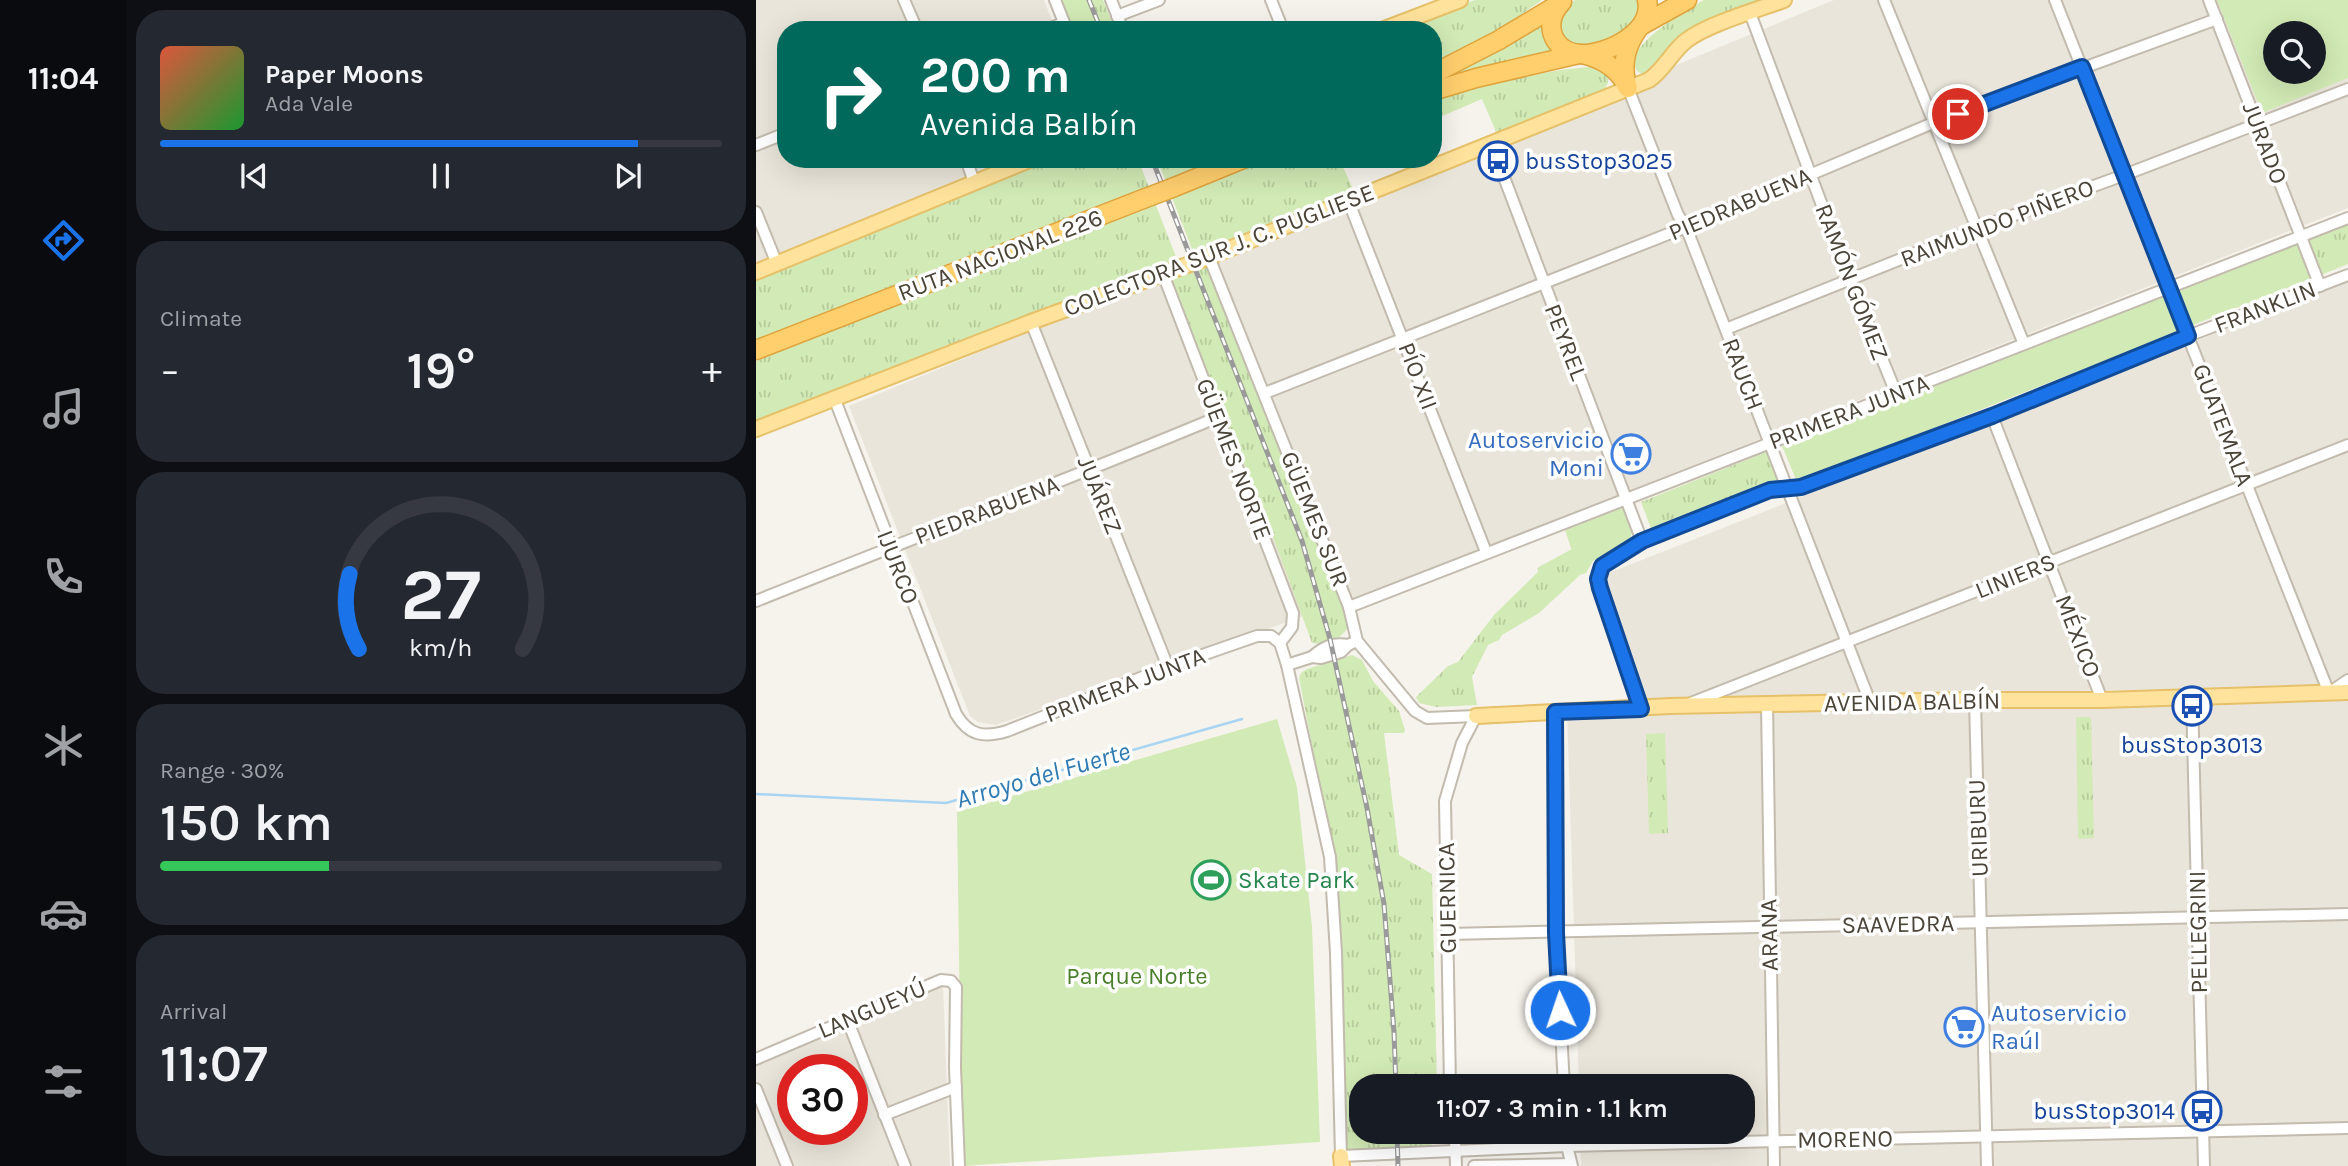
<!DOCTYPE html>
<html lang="en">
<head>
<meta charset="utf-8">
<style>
  body { margin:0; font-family:Karla,sans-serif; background:#242831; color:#f1f3f6; height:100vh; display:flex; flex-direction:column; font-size:26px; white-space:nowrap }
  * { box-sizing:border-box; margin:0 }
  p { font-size:23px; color:#9ea1a6 }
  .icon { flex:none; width:38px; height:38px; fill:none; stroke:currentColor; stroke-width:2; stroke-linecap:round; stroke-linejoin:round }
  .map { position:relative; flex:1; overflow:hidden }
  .side { display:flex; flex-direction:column; gap:10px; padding:10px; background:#0d0f14; width:630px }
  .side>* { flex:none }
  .banner { position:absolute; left:21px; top:21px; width:665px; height:147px; border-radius:28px; box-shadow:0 7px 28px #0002; background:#00695c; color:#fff; overflow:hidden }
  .fabs { position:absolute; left:1507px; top:21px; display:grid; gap:14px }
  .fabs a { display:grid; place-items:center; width:63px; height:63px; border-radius:50%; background:#171b24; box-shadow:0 7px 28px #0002; font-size:35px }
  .speed { position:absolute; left:21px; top:1054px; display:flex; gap:14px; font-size:35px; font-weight:700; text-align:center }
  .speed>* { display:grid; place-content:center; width:91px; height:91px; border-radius:50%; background:#171b24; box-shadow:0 7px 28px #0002; line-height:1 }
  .speed .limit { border:10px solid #d22; background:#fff; color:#111 }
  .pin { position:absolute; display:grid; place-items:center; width:60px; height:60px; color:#fff; margin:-30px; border:4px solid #fff; border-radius:50%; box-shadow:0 2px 7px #0007 }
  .me { position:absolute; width:77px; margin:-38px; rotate:357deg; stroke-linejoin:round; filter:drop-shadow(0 0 5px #0008) }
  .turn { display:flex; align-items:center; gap:24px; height:147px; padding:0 28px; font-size:32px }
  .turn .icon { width:91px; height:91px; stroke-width:2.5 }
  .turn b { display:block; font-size:49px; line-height:60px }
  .big { font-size:52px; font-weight:600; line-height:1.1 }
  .side .widget { flex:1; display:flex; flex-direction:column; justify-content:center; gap:10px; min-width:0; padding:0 24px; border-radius:28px; background:#242831 }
  .side .dial { align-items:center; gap:0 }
  .dial svg { height:182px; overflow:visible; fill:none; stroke:#363941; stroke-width:7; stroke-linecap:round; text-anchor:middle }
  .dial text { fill:#f1f3f6; stroke:none }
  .song { display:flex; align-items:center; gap:21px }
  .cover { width:84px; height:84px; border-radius:10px; background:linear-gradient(135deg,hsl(10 70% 55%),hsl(130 70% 35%)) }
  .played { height:7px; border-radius:4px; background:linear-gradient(90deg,#1a73e8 85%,#363941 85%) }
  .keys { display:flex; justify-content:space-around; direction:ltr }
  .heat { display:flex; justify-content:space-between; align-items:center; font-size:38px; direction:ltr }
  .charge { height:10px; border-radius:5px; background:linear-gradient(90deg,#34c759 30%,#363941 0) }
  .trip { position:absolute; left:593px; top:1074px; width:406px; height:70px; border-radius:28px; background:#171b24; box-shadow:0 7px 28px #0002; font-weight:600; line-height:70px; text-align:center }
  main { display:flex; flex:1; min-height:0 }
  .dock { display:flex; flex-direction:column; width:126px; justify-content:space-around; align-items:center; background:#090b0e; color:#9ea1a6 }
  .dock .icon { width:49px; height:49px }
  .dock .current { color:#1a73e8 }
  .dock b { font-size:32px; color:#f1f3f6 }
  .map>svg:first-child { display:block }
  .residential { fill:#eae5da; fill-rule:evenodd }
  .grass { fill:url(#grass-tufts) }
  .green { fill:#d2eab5; fill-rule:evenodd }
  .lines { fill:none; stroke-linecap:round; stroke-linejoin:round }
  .stream { stroke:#a9d4f2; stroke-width:2.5 }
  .minor-casing { stroke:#c2bbae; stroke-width:14 }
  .major-casing { stroke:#e6c16a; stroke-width:18 }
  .highway-casing { stroke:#e0a43c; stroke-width:21 }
  .minor { stroke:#fff; stroke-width:10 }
  .major { stroke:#ffe39c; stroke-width:14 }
  .highway { stroke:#ffcf6e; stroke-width:18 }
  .rail-casing { stroke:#9a9a9a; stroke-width:5 }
  .rail { stroke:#fff; stroke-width:2.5; stroke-dasharray:8; stroke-linecap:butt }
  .highway-bridge-casing { stroke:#e0a43c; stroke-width:21; stroke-linecap:butt }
  .highway-bridge { stroke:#ffcf6e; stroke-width:18 }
  .route-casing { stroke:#114b97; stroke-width:18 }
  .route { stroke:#1a73e8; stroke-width:12 }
  .labels { text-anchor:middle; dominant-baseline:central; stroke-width:7; stroke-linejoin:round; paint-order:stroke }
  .street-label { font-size:24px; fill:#4b4439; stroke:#fff }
  .transit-label { font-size:24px; fill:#164399; stroke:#fff; text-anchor:start }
  .shop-label { font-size:24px; fill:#366cbe; stroke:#fff; text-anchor:end }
  .leisure-label { font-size:24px; fill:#27864d; stroke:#fff; text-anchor:start }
  .park-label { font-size:24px; fill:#4a7f2a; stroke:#fff }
  .water-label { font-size:26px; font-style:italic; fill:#2e7ab2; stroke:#fff }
</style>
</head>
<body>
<main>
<nav class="dock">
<b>11:04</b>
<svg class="icon current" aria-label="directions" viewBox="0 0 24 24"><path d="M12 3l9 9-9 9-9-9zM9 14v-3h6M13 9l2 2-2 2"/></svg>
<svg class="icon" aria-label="music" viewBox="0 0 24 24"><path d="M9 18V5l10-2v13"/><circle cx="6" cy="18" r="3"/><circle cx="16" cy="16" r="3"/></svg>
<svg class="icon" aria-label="phone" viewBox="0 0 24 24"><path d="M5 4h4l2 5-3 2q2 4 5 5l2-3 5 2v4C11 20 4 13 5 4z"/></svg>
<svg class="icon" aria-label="climate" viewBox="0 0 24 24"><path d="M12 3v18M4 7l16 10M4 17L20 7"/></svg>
<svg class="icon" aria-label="car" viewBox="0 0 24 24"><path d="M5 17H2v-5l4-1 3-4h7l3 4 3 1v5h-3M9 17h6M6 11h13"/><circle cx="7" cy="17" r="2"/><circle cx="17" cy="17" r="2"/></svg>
<svg class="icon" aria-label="filters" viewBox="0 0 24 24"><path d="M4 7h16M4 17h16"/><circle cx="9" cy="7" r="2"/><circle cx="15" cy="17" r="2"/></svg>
</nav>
<section class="side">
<div class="widget">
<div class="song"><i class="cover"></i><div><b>Paper Moons</b><p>Ada Vale</p></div></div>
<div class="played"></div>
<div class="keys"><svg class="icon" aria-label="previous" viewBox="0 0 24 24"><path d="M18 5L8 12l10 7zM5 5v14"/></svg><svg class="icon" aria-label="pause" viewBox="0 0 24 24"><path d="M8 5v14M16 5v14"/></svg><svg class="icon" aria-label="next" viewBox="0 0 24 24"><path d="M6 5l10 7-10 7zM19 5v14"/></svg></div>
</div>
<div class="widget"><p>Climate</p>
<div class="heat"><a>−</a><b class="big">19°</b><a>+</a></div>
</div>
<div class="widget dial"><svg viewBox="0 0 100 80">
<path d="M14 69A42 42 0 1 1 86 69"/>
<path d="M14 69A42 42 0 0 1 10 36" stroke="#1a73e8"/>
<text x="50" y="56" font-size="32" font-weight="700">27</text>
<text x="50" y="72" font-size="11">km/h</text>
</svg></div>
<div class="widget"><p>Range · 30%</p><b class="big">150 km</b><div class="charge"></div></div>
<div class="widget"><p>Arrival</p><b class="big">11:07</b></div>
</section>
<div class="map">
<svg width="1592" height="1166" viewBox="0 0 1592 1166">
  <defs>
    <pattern id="grass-tufts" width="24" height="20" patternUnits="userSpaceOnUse" patternTransform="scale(1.75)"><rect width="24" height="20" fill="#d2eab5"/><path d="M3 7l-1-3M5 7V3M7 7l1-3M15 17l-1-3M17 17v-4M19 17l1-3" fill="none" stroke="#b6ca9c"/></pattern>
  </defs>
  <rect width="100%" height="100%" fill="#f6f3ec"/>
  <!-- residential -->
  <g class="residential">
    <polygon points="0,0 288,0 300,30 30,30 30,159 264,159 0,269"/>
    <path d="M1078 0H1592V208L602 597 240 725 222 722 214 716 93 406ZM1519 33H1558V72H1519Z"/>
    <polygon points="1592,281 1592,686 890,699 848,575"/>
    <polygon points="1592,691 1592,1166 825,1166 824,1132 987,1132 987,1087 823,1087 811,711"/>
    <path d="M187 985 194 1166H0V1061ZM37 1069H96V1129H37Z"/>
  </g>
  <!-- grass -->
  <g class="grass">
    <polygon points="305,0 347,0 359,30 316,30"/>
    <polygon points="719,0 786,0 743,30 677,64 677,30 643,30"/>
    <polygon points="819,0 884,0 886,7 874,30 843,44 822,47 806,41 801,15"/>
    <path d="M948 0H1015L952 24 891 75 882 72 876 63C882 38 926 13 948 0Z"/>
    <polygon points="788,17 803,55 677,88 677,78"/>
    <path d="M844 66C852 73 856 82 847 91L741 134 726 99 677 120V101C732 83 786 70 844 66Z"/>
    <polygon points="298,159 382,159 422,262 0,425 0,361 389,206 0,342 0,280"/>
    <polygon points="401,159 466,159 419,194 512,159 589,159 587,167 599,193 438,254"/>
    <polygon points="1592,224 1592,264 1565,275 1551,240"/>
    <path d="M451 263 588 608 592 627C585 640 570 645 556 643L520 545 417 285 416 278Z"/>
    <polygon points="1013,451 1024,480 896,531 885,502"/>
    <polygon points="816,549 824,575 783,613 746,635 743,640 732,645 716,677 721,705 680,707 663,703 660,697 692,666 702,662 738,615 782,572 781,568"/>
    <polygon points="596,655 606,660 617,681 643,711 649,730 648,733 628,733 643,855 676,874 681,1087 606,1087 606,1132 681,1132 675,1145 670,1147 588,1151 579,864 543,678 545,673 551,669"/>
    <polygon points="1320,717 1335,717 1338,838 1322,839"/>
    <polygon points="909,733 912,833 893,834 890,734"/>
  </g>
  <!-- green -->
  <g class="green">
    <path d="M1461 0H1592V78L1506 113ZM1558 33V72H1519V33Z"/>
    <polygon points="1542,243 1556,278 1437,325 1423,290"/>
    <polygon points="1410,295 1424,331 1041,482 1026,446"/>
    <path d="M866 508C876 516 879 530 873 541L837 561 830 573 824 575 809 530Z"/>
    <polygon points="521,719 541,787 556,927 564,1142 206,1166 201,812"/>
  </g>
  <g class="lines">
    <!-- stream -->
    <polyline class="stream" points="0,794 190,803 486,719"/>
    <!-- minor casing -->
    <g class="minor-casing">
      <g id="minor">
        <polyline points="148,0 161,30"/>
        <polyline points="299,0 311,30"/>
        <polyline points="355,0 367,30"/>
        <polyline points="515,0 527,30"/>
        <polyline points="1128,0 1268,344"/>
        <polyline points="1299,0 1573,693 1592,680"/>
        <polyline points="1453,0 1564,286"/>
        <polyline points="994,13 1094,280 1140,393"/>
        <polyline points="361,16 403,0"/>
        <polyline points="289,30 308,23"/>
        <polyline points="872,88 922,215 930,227 1114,702"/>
        <polyline points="735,143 886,541"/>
        <polyline points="0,145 30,133"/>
        <polyline points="210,159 218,182"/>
        <polyline points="592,200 730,552"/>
        <polyline points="0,212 21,264"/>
        <polyline points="453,257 593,607 601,641 659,711 671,718 720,716"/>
        <polyline points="407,274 537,613 536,627 524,643"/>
        <polyline points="275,322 412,667"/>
        <polyline points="970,329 1220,229 1368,175 1592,89"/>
        <polyline points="509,393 930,227 1177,123 1461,19"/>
        <path d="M79 400 200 714C213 736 228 738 251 731L412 667 501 636H515L524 643"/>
        <polyline points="1236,416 1346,700"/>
        <path d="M0 601C154 539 309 481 462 417"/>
        <polyline points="593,607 1592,218"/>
        <polyline points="524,643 531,665 574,857 580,953 585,1156 811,1146 1592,1128"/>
        <path d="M556 657C567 647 577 642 592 645"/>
        <polyline points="531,665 556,657 565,658 585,652 592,645 601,641"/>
        <polyline points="1436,697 1448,1166"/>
        <polyline points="1219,700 1231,1166"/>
        <polyline points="935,703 1592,445"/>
        <polyline points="1011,704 1018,1166"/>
        <polyline points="885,709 843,583 844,569 850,562 886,541 1015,490 1045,487 1236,416 1432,336 1592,275"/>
        <polyline points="799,712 800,933 808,1087"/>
        <polyline points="692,934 1592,914"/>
        <polyline points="91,1019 149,1166"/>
        <polyline points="0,1059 185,980 195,981 200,987 199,1068 203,1166"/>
        <polyline points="694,1087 689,801 706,743 720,716"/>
        <polyline points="0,1089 31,1166"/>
        <polyline points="128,1115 200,1087"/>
        <polyline points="696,1132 699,1139 700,1166"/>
        <polyline points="810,1132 811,1146 816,1166"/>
        <polyline points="718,1166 815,1164"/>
      </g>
    </g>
    <!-- major casing -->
    <g class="major-casing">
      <g id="major">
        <polyline points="626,30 704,0"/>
        <polyline points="0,272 276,159"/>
        <path d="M0 429 275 322 453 257 893 80C909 69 916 51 931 40 952 24 1001 10 1028 0"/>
        <polyline points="720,716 914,706 1219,700 1346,700 1592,692"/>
        <polyline points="585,1156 586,1166"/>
      </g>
    </g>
    <!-- highway casing -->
    <g class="highway-casing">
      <g id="highway">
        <path d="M806 2C787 21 794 50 823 54 850 56 898 32 891 0"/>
        <polyline points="886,25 931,0"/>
        <path d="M826 54C844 58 861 67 870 85"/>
        <polyline points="677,74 743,40 803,4"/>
        <path d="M872 88C865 68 868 50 880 32"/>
        <polyline points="677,91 720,78 823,54"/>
        <polyline points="416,188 487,159"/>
        <polyline points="0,350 387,199"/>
      </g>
    </g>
    <!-- minor -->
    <use href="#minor" class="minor"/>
    <!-- major -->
    <use href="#major" class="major"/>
    <!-- highway -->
    <use href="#highway" class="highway"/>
    <!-- rail casing -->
    <g class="rail-casing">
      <g id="rail">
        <polyline points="333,0 345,30"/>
        <polyline points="396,159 546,541 574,639 611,808 628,904 638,1032 640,1087"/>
        <polyline points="641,1132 642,1166"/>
      </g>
    </g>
    <!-- rail -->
    <use href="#rail" class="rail"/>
    <!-- highway-bridge casing -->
    <g class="highway-bridge-casing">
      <polyline id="highway-bridge" points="387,199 416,188"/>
    </g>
    <!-- highway-bridge -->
    <use href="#highway-bridge" class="highway-bridge"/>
  </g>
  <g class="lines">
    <!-- route casing -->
    <g class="route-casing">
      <polyline id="route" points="804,1010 800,933 799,712 885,709 844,588 842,579 846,566 886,541 1014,490 1045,487 1236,416 1432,336 1326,67 1202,114"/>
    </g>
    <!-- route -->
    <use href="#route" class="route"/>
  </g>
  <!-- icons -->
  <defs>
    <g id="bus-ring" transform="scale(2.0125)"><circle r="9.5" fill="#fff" stroke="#1a4fb4" stroke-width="1.5"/><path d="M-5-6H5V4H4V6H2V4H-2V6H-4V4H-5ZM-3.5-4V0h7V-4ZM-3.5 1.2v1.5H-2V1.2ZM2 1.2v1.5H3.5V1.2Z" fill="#1a4fb4"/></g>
    <g id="supermarket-ring" transform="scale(2.0125)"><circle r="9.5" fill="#fff" stroke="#3f7fe0" stroke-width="1.5"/><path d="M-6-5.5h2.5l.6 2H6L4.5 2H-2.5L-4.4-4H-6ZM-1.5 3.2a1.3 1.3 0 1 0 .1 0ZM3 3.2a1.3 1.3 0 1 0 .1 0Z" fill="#3f7fe0"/></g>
    <g id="stadium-ring" transform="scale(2.0125)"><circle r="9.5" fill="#fff" stroke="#2e9e5b" stroke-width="1.5"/><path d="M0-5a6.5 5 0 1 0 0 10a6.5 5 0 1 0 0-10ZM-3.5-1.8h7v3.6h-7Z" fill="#2e9e5b"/></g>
  </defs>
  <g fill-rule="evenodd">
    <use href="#bus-ring" x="742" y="161"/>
    <use href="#supermarket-ring" x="875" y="454"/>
    <use href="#bus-ring" x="1436" y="706"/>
    <use href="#stadium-ring" x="455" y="880"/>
    <use href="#supermarket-ring" x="1208" y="1027"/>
    <use href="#bus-ring" x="1446" y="1111"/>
  </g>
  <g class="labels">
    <!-- street labels -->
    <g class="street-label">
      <text transform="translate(1509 143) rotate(69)">JURADO</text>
      <text transform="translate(984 204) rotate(-23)">PIEDRABUENA</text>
      <text transform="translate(1241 223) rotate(-21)">RAIMUNDO PIÑERO</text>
      <text transform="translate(463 250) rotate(-21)">COLECTORA SUR J. C. PUGLIESE</text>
      <text transform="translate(244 255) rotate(-21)">RUTA NACIONAL 226</text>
      <text transform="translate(1096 282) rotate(69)">RAMÓN GÓMEZ</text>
      <text transform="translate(1509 307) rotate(-21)">FRANKLIN</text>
      <text transform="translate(810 342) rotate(69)">PEYREL</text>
      <text transform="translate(987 374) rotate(69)">RAUCH</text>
      <text transform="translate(662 376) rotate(69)">PÍO XII</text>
      <text transform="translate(1093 412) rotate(-21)">PRIMERA JUNTA</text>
      <text transform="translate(1467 425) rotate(69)">GUATEMALA</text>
      <text transform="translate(478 459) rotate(69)">GÜEMES NORTE</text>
      <text transform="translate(344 495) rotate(68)">JUÁREZ</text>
      <text transform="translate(231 510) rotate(-21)">PIEDRABUENA</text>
      <text transform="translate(559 519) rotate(68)">GÜEMES SUR</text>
      <text transform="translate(142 567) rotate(69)">IJURCO</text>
      <text transform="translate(1259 576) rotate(-22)">LINIERS</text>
      <text transform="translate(1322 636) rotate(69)">MÉXICO</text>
      <text transform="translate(369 685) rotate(-21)">PRIMERA JUNTA</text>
      <text transform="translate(1156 702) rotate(-1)">AVENIDA BALBÍN</text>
      <text transform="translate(1222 828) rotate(-92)">URIBURU</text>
      <text transform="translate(691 898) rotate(-91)">GUERNICA</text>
      <text transform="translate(1142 924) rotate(-1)">SAAVEDRA</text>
      <text transform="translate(1442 932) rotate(-91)">PELLEGRINI</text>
      <text transform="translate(1013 935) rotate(-91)">ARANA</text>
      <text transform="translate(116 1009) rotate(-23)">LANGUEYÚ</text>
      <text transform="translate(1089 1139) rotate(-1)">MORENO</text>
    </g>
    <!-- transit labels -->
    <g class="transit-label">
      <text x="769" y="161">busStop3025</text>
      <text x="1436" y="745" text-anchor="middle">busStop3013</text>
      <text x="1419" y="1111" text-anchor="end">busStop3014</text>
    </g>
    <!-- shop labels -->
    <g class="shop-label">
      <text x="848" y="440">Autoservicio<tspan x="848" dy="28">Moni</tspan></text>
      <text x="1235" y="1013" text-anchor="start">Autoservicio<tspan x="1235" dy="28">Raúl</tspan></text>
    </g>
    <!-- leisure labels -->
    <g class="leisure-label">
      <text x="482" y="880">Skate Park</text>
    </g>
    <!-- park labels -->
    <g class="park-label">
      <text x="381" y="976">Parque Norte</text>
    </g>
    <!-- water labels -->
    <g class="water-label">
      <text transform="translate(287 775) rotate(-16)">Arroyo del Fuerte</text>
    </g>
  </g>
</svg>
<div class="fabs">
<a><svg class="icon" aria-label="search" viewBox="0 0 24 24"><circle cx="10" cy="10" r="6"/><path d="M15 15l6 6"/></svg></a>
</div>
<div class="speed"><div class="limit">30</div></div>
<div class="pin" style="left:1202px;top:114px;background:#d93025"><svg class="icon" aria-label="arrive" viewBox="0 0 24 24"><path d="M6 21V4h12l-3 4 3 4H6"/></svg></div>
<svg class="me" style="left:804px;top:1010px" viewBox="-20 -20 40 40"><circle r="17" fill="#1a73e8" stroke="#fff" stroke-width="3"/><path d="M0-11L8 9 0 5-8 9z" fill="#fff"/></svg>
<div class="trip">11:07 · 3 min · 1.1 km</div>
<div class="banner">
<div class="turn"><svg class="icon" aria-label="right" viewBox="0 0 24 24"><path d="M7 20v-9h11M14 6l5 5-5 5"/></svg><div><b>200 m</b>Avenida Balbín</div></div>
</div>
</div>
</main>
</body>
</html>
